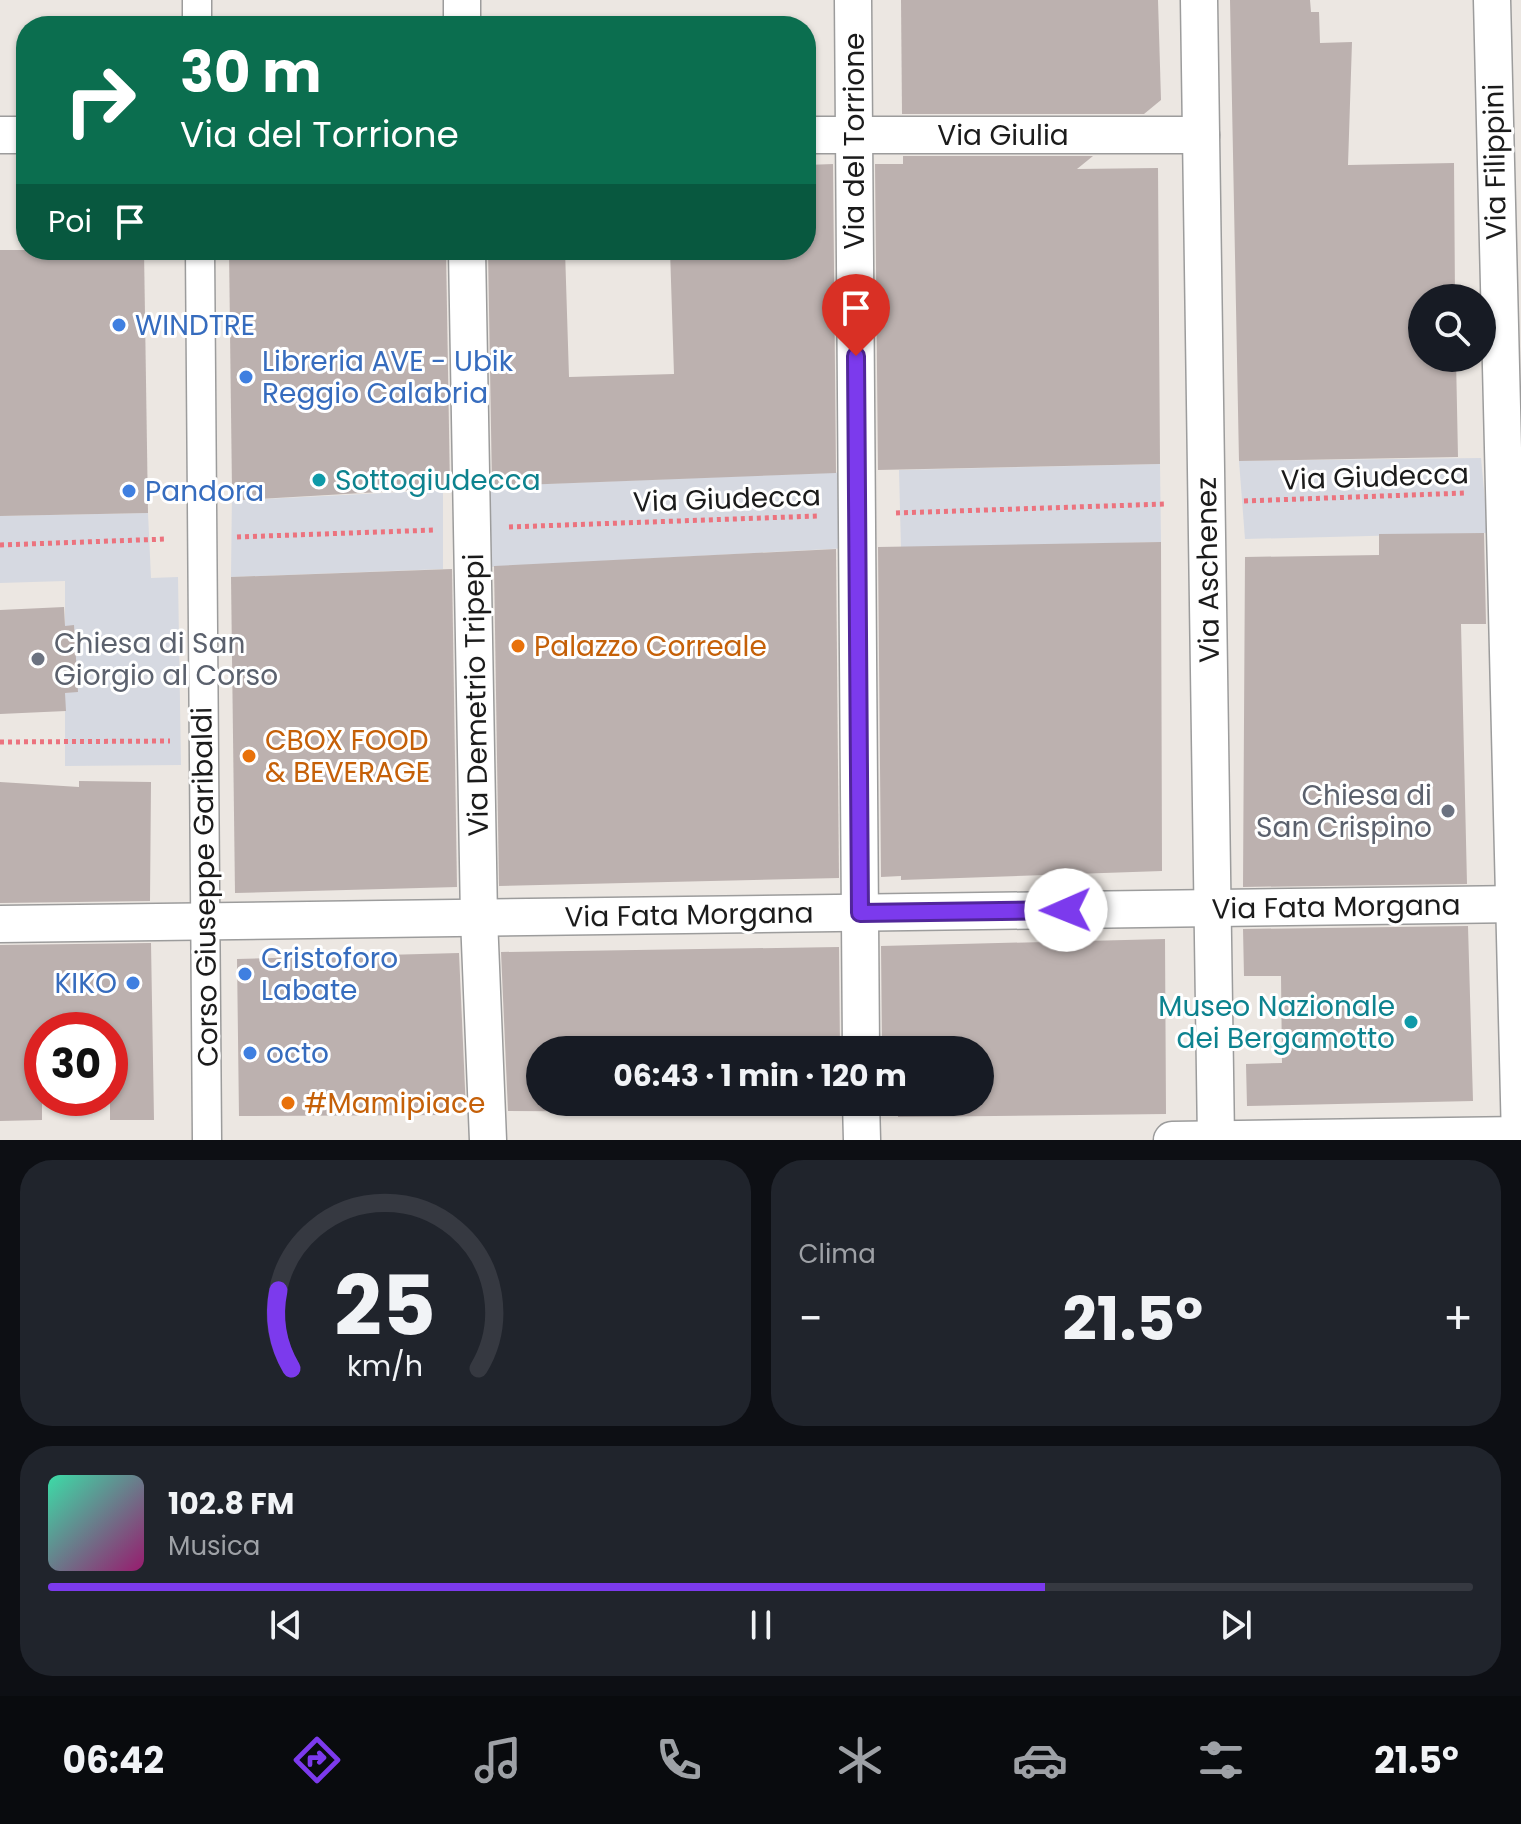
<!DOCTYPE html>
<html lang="it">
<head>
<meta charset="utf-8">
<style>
  body { margin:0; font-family:Poppins,sans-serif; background:#20242c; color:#f1f3f6; height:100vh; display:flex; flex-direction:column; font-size:30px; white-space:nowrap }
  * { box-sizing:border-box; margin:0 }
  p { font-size:26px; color:#9ea1a6 }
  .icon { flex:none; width:44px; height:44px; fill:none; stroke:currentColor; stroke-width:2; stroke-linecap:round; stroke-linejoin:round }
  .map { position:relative; height:1140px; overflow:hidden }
  .panel { display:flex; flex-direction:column; gap:20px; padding:20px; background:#0d0f14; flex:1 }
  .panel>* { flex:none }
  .top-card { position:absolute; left:16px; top:16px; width:800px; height:244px; border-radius:32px; box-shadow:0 2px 6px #0004; background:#0b6e4f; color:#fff; overflow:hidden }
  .tools { position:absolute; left:1408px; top:284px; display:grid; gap:16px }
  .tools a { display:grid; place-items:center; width:88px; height:88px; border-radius:50%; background:#171b24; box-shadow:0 2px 6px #0004; font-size:40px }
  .speed { position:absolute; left:24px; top:1012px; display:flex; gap:16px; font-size:40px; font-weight:700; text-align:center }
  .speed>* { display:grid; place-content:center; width:104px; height:104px; border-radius:50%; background:#171b24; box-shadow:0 2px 6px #0004; line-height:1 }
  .speed .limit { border:12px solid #d22; background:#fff; color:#111 }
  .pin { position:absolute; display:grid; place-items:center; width:68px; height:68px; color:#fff; margin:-82px -34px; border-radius:50% 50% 50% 0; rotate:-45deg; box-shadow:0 0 8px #0007 }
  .pin .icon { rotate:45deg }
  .me { position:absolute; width:88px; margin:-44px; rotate:269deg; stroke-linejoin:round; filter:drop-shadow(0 0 6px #0008) }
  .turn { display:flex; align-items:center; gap:28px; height:168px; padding:0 32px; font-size:36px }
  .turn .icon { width:104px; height:104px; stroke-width:2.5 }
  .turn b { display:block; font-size:56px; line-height:68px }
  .then { display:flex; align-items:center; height:76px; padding:0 32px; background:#0003; gap:16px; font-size:30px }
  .big { font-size:60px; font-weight:700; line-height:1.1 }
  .panel .tile { flex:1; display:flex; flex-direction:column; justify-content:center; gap:12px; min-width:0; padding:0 28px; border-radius:32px; background:#20242c }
  .panel .dial { align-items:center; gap:0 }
  .dial svg { height:208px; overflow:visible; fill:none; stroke:#363941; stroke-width:7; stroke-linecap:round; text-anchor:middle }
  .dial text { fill:#f1f3f6; stroke:none }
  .song { display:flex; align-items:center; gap:24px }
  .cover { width:96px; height:96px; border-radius:12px; background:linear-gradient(135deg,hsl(160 70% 55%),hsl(320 70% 35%)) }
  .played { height:8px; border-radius:4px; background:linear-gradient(90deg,#7c3aed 70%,#363941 70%) }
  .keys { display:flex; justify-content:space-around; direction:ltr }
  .heat { display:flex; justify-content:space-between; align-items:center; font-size:44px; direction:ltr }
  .panel .tiles { flex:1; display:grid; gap:20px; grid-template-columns:1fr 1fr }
  .tile:last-child { grid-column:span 2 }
  .trip { position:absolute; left:526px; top:1036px; width:468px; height:80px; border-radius:40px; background:#171b24; box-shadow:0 2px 6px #0004; font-weight:700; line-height:80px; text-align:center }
  .dock { display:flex; height:128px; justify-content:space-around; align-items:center; background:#090b0e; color:#9ea1a6 }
  .dock .icon { width:56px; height:56px }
  .dock .active { color:#7c3aed }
  .dock b { font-size:36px; color:#f1f3f6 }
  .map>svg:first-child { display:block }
  .plaza { fill:#d6d9e1 }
  .building { fill:#bcb1af }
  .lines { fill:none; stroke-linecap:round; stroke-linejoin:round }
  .pedestrian-casing { stroke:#9c9c9c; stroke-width:31 }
  .minor-casing { stroke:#9c9c9c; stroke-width:39 }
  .path { stroke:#ec737e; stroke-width:5; stroke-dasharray:4 4; stroke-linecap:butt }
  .pedestrian { stroke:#fff; stroke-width:28 }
  .minor { stroke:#fff; stroke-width:36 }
  .route-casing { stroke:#51269a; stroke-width:20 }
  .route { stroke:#7c3aed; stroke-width:14 }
  .shop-dot { fill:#3f7fe0; stroke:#fff; stroke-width:3 }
  .culture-dot { fill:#0f9aa8; stroke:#fff; stroke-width:3 }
  .food-dot { fill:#e8710a; stroke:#fff; stroke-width:3 }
  .worship-dot { fill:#6b7280; stroke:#fff; stroke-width:3 }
  .labels { text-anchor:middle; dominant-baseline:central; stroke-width:6; stroke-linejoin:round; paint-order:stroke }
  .street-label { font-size:28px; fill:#1b1b1b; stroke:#fff }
  .shop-label { font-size:28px; fill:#366cbe; stroke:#fff; text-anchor:start }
  .culture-label { font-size:28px; fill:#0d838f; stroke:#fff; text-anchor:start }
  .worship-label { font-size:28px; fill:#5b616d; stroke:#fff; text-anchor:start }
  .food-label { font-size:28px; fill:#c56008; stroke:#fff; text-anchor:start }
</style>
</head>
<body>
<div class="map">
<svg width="1521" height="1140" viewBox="0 0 1521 1140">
  <rect width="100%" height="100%" fill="#ece7e2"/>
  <!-- plaza -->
  <g class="plaza">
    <polygon points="1481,458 1488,533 1245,539 1239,461"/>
    <polygon points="1160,464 1161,542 901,548 899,470"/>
    <polygon points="849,472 849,548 491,567 490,486"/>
    <polygon points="443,490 443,569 231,577 232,491 243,500"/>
    <polygon points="148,513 151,578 178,577 181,765 65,766 65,693 77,691 74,626 65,626 65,581 0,583 0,516"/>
  </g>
  <!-- building -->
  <g class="building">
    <polygon points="901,0 1158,0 1161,100 1144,114 902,114"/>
    <polygon points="1230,0 1310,0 1311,12 1319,12 1320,43 1352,42 1348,165 1454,163 1455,298 1422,298 1422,358 1456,358 1458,457 1239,461"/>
    <polygon points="903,156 1093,156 1077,169 1158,168 1160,464 878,470 875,164 903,164"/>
    <polygon points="833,164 836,473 492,486 488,250 565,250 569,377 674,374 670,250 806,250 806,165"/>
    <polygon points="0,250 144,250 148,513 0,516"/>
    <polygon points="229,250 446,250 450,488 241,500 232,491"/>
    <polygon points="1484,533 1486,624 1461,624 1467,884 1243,887 1245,557 1379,555 1379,534"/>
    <polygon points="1161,542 1162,871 901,880 901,876 881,877 878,547"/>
    <polygon points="836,549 839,878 499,886 494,566"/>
    <polygon points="452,569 457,887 235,893 231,577"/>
    <polygon points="64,607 65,626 74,625 78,692 65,693 66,711 0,714 0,610"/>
    <polygon points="79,781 151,782 150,901 0,903 0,782 79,787"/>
    <polygon points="1468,926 1473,1101 1247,1106 1246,1064 1282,1063 1281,976 1244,976 1243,929"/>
    <polygon points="1165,939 1166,1114 898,1117 898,1112 882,1112 882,1102 980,1102 980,1050 882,1050 881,946"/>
    <polygon points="151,943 154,1120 110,1120 110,1030 42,1030 42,1120 0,1121 0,945"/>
    <polygon points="839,947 840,1050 540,1050 540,1102 840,1102 840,1113 508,1111 501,952"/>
    <polygon points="459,953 466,1111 450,1110 450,1115 239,1116 237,959"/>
  </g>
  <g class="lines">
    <!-- pedestrian casing -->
    <g class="pedestrian-casing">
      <g id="pedestrian">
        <polyline points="197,0 197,26"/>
        <polyline points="200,250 207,1140"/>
      </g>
    </g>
    <!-- minor casing -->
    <g class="minor-casing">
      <g id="minor">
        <polyline points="462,0 462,26"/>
        <polyline points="853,0 861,1050"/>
        <polyline points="1199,0 1216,1140"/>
        <polyline points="1492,0 1520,1140"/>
        <polyline points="0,135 26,135"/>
        <polyline points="806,135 1201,135"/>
        <polyline points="467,250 479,918 488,1140"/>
        <polyline points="0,924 1521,904"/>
        <polyline points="861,1102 862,1140"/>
        <polyline points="1172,1140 1521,1135"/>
      </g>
    </g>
    <!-- path -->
    <g class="path">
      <polyline points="1244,501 1466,493"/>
      <polyline points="896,513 1166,504"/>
      <polyline points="509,527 818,516"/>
      <polyline points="237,537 435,530"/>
      <polyline points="0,545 167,539"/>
      <polyline points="0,742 170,741"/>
    </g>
    <!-- pedestrian -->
    <use href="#pedestrian" class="pedestrian"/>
    <!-- minor -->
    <use href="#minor" class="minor"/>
  </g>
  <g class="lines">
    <!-- route casing -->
    <g class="route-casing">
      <polyline id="route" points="856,356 860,913 1066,910"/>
    </g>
    <!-- route -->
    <use href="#route" class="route"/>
  </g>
  <!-- markers -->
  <g class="shop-dot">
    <circle cx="119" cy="325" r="8"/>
    <circle cx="246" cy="377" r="8"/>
    <circle cx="129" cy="491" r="8"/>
    <circle cx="245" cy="974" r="8"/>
    <circle cx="133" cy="983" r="8"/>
    <circle cx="250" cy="1053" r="8"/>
  </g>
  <g class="culture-dot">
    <circle cx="319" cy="480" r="8"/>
    <circle cx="1411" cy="1022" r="8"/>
  </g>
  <g class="food-dot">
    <circle cx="518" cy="646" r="8"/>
    <circle cx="249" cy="756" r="8"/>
    <circle cx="288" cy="1103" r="8"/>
  </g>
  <g class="worship-dot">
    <circle cx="38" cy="659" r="8"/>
    <circle cx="1448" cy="811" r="8"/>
  </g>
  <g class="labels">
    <!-- street labels -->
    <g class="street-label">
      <text x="1003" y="135">Via Giulia</text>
      <text transform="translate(854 141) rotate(-90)">Via del Torrione</text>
      <text transform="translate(1495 162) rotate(-91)">Via Filippini</text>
      <text transform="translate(1375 477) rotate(-2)">Via Giudecca</text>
      <text transform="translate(727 499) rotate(-2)">Via Giudecca</text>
      <text transform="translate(1208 570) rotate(-91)">Via Aschenez</text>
      <text transform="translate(476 695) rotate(-91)">Via Demetrio Tripepi</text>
      <text transform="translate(205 887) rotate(-91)">Corso Giuseppe Garibaldi</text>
      <text transform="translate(1336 907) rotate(-1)">Via Fata Morgana</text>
      <text transform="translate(689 915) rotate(-1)">Via Fata Morgana</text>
    </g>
    <!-- shop labels -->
    <g class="shop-label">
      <text x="135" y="325">WINDTRE</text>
      <text x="262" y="361">Libreria AVE - Ubik<tspan x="262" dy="32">Reggio Calabria</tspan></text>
      <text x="145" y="491">Pandora</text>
      <text x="261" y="958">Cristoforo<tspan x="261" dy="32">Labate</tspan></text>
      <text x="117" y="983" text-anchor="end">KIKO</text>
      <text x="266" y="1053">octo</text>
    </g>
    <!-- culture labels -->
    <g class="culture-label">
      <text x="335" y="480">Sottogiudecca</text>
      <text x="1395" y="1006" text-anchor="end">Museo Nazionale<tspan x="1395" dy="32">dei Bergamotto</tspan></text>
    </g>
    <!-- worship labels -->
    <g class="worship-label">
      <text x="54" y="643">Chiesa di San<tspan x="54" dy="32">Giorgio al Corso</tspan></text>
      <text x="1432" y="795" text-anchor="end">Chiesa di<tspan x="1432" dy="32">San Crispino</tspan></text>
    </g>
    <!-- food labels -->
    <g class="food-label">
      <text x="534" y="646">Palazzo Correale</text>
      <text x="265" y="740">CBOX FOOD<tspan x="265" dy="32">&amp; BEVERAGE</tspan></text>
      <text x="304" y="1103">#Mamipiace</text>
    </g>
  </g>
</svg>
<div class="tools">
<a><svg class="icon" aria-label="search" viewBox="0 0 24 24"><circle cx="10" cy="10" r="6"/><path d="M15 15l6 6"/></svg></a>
</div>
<div class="speed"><div class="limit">30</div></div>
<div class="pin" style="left:856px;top:356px;background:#d93025"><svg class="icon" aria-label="arrive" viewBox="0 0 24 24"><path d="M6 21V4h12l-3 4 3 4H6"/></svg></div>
<svg class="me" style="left:1066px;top:910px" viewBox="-20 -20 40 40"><circle r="19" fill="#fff"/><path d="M0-13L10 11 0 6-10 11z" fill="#7c3aed"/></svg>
<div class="trip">06:43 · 1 min · 120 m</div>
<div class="top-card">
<div class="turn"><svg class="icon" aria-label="right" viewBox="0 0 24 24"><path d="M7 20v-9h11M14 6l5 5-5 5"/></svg><div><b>30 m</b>Via del Torrione</div></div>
<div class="then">Poi<svg class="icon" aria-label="arrive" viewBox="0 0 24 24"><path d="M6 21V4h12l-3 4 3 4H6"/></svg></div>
</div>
</div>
<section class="panel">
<div class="tiles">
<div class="tile dial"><svg viewBox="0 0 100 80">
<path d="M14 69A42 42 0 1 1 86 69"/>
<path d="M14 69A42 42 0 0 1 9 39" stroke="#7c3aed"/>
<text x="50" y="56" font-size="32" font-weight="700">25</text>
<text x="50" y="72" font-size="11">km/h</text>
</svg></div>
<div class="tile"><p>Clima</p>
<div class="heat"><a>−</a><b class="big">21.5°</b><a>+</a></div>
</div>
<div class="tile">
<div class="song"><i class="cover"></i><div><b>102.8 FM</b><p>Musica</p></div></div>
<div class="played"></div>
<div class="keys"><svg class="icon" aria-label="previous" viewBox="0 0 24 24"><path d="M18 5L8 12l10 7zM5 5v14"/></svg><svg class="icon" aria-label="pause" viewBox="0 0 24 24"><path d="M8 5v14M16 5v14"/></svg><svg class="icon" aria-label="next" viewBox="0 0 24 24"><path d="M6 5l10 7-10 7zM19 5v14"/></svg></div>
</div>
</div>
</section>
<nav class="dock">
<b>06:42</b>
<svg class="icon active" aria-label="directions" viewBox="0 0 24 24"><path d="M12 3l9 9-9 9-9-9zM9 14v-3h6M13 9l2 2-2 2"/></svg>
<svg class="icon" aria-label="music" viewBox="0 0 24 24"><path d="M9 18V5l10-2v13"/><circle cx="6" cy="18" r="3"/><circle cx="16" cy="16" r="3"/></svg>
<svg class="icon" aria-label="phone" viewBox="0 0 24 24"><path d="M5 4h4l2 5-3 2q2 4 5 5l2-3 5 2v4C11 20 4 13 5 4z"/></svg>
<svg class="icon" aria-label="climate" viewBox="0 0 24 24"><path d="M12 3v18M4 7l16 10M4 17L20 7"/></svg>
<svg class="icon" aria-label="car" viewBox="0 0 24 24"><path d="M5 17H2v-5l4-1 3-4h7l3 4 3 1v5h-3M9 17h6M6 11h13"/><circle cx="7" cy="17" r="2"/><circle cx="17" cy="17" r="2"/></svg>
<svg class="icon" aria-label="filters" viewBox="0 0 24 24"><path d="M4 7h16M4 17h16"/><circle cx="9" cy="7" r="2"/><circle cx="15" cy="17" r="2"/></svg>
<b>21.5°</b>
</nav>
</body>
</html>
